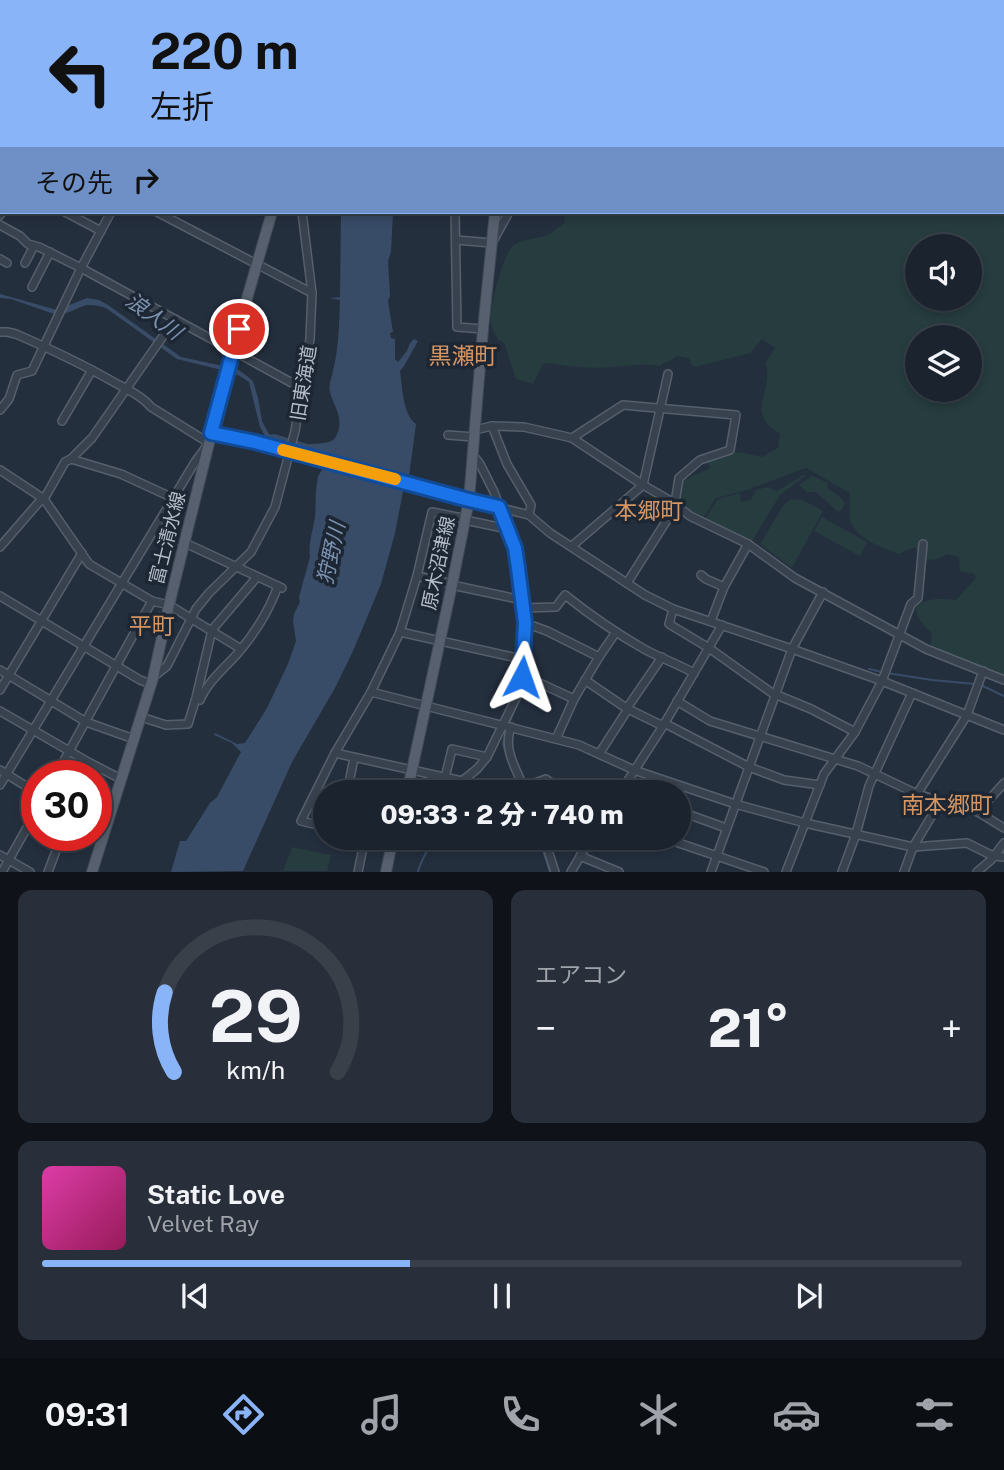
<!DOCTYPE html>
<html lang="ja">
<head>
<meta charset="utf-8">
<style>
  body { margin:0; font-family:"Public Sans","Noto Sans JP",sans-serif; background:#282f3a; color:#f1f3f6; height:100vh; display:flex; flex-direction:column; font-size:26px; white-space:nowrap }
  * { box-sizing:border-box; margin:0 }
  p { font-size:23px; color:#a0a4aa }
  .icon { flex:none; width:38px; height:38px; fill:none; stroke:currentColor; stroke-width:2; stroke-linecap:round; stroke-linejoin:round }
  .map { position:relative; height:872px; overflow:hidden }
  .panel { display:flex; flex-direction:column; gap:18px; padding:18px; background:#0f1319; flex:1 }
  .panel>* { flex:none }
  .hud { position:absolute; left:0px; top:0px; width:1004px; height:214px; box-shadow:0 4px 10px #0003,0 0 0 2px #39404a; background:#8ab4f8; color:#111; overflow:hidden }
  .controls { position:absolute; left:905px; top:234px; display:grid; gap:14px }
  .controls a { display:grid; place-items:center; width:77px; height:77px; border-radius:50%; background:#1b232e; box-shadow:0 4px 10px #0003,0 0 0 2px #39404a; font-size:35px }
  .speed { position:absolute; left:21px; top:760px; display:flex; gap:14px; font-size:35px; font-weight:700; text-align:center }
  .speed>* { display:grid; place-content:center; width:91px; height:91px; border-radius:50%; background:#1b232e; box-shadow:0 4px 10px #0003,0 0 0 2px #39404a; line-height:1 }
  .speed .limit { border:10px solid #d22; background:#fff; color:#111 }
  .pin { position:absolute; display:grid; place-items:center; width:60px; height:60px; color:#fff; margin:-30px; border:4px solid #fff; border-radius:50%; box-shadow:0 2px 7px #0007 }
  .me { position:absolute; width:77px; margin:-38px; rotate:4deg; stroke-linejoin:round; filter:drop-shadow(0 0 5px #0008) }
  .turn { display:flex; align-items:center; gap:24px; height:147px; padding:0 35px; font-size:32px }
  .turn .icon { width:91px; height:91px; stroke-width:2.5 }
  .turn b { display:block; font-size:49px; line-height:60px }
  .then { display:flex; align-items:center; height:66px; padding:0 35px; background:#0003; gap:14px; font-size:26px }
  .big { font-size:52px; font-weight:800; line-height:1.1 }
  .panel .tile { flex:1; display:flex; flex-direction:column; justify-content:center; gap:10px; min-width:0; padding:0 24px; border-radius:14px; background:#282f3a }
  .panel .dial { align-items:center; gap:0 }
  .dial svg { height:182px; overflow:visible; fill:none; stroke:#39404a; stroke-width:7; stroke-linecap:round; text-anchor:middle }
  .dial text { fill:#f1f3f6; stroke:none }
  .song { display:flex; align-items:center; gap:21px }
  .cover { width:84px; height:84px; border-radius:10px; background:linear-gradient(135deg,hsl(320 70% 55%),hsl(330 70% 35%)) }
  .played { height:7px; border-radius:4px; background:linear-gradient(90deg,#8ab4f8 40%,#39404a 40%) }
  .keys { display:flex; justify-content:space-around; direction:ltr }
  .heat { display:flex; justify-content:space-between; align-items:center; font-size:38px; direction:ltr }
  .panel .tiles { flex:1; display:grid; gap:18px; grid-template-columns:1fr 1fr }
  .tile:last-child { grid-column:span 2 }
  .trip { position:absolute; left:313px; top:780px; width:378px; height:70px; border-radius:35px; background:#1b232e; box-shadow:0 4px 10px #0003,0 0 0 2px #39404a; font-weight:800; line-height:70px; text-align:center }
  .tabs { display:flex; height:112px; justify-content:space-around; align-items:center; background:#0b0e12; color:#a0a4aa }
  .tabs .icon { width:49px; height:49px }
  .tabs .active { color:#8ab4f8 }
  .tabs b { font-size:32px; color:#f1f3f6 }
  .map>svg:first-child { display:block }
  .green { fill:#263c3f; fill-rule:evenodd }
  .water { fill:#394c67 }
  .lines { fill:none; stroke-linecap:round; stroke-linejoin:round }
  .stream { stroke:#394c67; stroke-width:2 }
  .river { stroke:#394c67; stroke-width:10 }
  .minor-casing { stroke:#565f6c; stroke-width:10 }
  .major-casing { stroke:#414a57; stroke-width:12 }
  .minor { stroke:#38414e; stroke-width:7 }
  .major { stroke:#56606e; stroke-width:10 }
  .minor-bridge-casing { stroke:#565f6c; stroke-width:10; stroke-linecap:butt }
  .minor-bridge { stroke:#38414e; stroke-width:7 }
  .route-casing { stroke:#114b97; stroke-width:18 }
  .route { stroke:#1a73e8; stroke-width:12 }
  .slow { stroke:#f59e0b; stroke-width:12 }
  .labels { text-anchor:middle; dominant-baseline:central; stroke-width:7; stroke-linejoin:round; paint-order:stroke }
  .street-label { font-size:19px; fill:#b4bcc9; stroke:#1d2633 }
  .water-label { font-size:21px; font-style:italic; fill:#7c92b1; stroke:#1d2633 }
  .quarter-label { font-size:23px; fill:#d59563; stroke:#1d2633 }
</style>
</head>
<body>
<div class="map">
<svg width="1004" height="872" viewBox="0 0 1004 872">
  <rect width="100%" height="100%" fill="#242f3e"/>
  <!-- green -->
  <g class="green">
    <path d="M554 0H1004V676L930 647 932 633C922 625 917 618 915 606 927 598 942 598 956 600L976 578 974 574 960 571 959 557 947 554C939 559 933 561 923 559L915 547 899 554C883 548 859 540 851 523 848 515 850 502 850 493L806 468 747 490 716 498 703 518 678 503V483L710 468 705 458 728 451 745 453 762 457 778 448 780 434C742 411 776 390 765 363L775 348 762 339 750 353 694 367 691 364 689 358 676 356C671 362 665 361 660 366 643 363 626 366 609 367 589 369 567 366 547 363L543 364 533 384 516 379 504 342 498 340C496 335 492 329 491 324 488 312 503 252 514 245 523 239 535 239 546 236 552 233 558 227 564 223L565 212H1003V2H554ZM917 247H970V299H917ZM917 338H970V390H917Z"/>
    <polygon points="803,475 807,475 780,495 751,543 705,519 718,499 739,493 741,495 740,500 743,502 751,500 756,490 768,487 777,491"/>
    <polygon points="812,476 828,483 827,488 838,495 845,503 841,511 838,512 816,492 807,492 799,485"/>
    <polygon points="791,499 803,500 823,511 792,568 760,544 783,506"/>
    <polygon points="822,517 867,542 860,556 814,531"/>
    <polygon points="292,847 331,855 327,871 283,871"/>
  </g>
  <!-- water -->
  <g class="water">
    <path d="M341 212H393L391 252 388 261 390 296 388 301 393 332 390 333 391 338 395 339V359L398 362 407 351 410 343 414 339 418 341 404 366 400 371C402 385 403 416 416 424L409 476 404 486 395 533 381 584 353 651 335 688 292 762 243 871 171 872 180 841H186L210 803 217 797 241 752 232 743 214 735 215 733 237 744 245 743 267 708 288 664 296 641 293 621 294 614 300 602 299 597 310 557C308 544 313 530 315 517 316 504 315 490 318 477 320 471 329 464 325 457 322 450 312 449 305 447V444C313 444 332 444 335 438 346 419 334 408 330 392 328 385 332 377 333 371 339 347 339 325 340 300L330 298 340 297Z"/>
    <path d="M0 294 57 310 87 298 99 300 108 305 181 357 237 369 247 376 253 381 258 398 262 421 269 434 285 440V443L265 436 260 427 249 382 240 376 230 372 177 359 106 308C80 299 80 312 57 315L11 299 0 298Z"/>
  </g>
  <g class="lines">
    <!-- stream -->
    <g class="stream">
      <polyline points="748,0 751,2"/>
      <polyline points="869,669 882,672"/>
      <polyline points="887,673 932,680 975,684"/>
      <polyline points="525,674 528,634"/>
      <polyline points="981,685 1004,696"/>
      <polyline points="522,691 525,680"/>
      <polyline points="509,724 516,706"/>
      <polyline points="505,734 503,744 508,759"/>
      <polyline points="494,750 503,732 505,733 507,729"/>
      <polyline points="514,774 522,793"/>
      <polyline points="457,793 474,776"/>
      <polyline points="539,838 550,872"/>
      <path d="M418 872C420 860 429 850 433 838"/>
    </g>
    <!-- river -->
    <polyline class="river" points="274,439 333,457"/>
    <!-- minor casing -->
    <g class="minor-casing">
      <g id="minor">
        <polyline points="251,0 257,2"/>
        <polyline points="435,0 435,2"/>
        <polyline points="467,2 467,0"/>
        <polyline points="0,126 2,127"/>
        <polyline points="65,212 101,231"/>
        <polyline points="157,212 312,293"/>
        <polyline points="455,212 457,327 483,329"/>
        <polyline points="0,215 2,212"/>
        <polyline points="0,225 20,236 28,244 39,247 81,268 303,389"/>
        <polyline points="456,240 492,243 509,212"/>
        <polyline points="0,259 7,263"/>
        <polyline points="25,263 34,246"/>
        <polyline points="32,287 50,252"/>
        <path d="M0 332H7L16 334C48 348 80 363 110 380 124 388 141 395 151 407L209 443 195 462 0 785"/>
        <polyline points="0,410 9,399 17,375 32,371 81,268 111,212"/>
        <polyline points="62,421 92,370"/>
        <polyline points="492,426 507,464 531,505 529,515"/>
        <polyline points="475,430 492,426 524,427 572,438 643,485 671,501 690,516 748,544 795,578 926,649 1004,680"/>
        <polyline points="211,434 255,442 286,451"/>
        <polyline points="448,435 474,437"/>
        <polyline points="572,438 623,405 736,415 730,450 700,460 679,478 674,509 627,583"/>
        <polyline points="71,459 121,474 173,498"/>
        <polyline points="0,470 44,499 89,564 152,601 169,605 241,649"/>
        <polyline points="429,488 465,499 529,515 550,533 645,595 673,609 792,649 882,681 1004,730"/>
        <polyline points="465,520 503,528 507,527"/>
        <polyline points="155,529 282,588"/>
        <polyline points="572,546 643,485 668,374"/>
        <polyline points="0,547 39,502 44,499 65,462 71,459 92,438 175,319"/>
        <polyline points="701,575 706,579 724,587"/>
        <polyline points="417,576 448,583"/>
        <polyline points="452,585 522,600"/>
        <polyline points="0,596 140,680 151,684"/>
        <path d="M523 608 556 607 565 595C590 615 616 633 644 649 660 658 678 664 694 673"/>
        <polyline points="673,609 669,624 709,648 772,693 811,709 855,732"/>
        <polyline points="711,621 724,587 748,544"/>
        <polyline points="525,623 547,631 599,657"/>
        <polyline points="400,632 522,659"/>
        <polyline points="0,670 86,722 134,739"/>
        <polyline points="153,677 167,666 196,609 209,593 251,552 275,507 295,431 310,339 312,293 302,212"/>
        <polyline points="521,677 531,679 574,699"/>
        <polyline points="585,680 626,708 663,726"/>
        <polyline points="0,690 82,553"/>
        <polyline points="371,692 579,745 634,770 735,804 805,823 913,847 967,843 993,856 1004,857"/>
        <path d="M200 700C208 681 225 668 238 653 255 633 269 611 278 586"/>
        <polyline points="677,701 710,721 858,766 917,794 978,812 1004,828"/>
        <polyline points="627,708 662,657"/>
        <polyline points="0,711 90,763 121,779"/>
        <polyline points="141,717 166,725 188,724 196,698 212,630 257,577"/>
        <polyline points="664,723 749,767 784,780 820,785"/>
        <path d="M511 727C502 751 518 771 526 793"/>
        <polyline points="556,739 574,699 599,657 616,632"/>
        <polyline points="335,753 462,781 477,769 487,757 519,692 521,677 525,623 515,548 494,492 480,464 473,455"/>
        <polyline points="599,754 628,709"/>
        <polyline points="0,770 37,793"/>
        <polyline points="56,775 152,601"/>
        <polyline points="86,775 90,763"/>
        <polyline points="445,778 452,749 487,757"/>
        <polyline points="628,780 643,793"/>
        <polyline points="524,787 546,779 566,793"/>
        <polyline points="347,793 354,758"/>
        <polyline points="428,793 432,775"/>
        <polyline points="620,793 663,726 722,625"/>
        <polyline points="917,794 967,715 983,671"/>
        <polyline points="679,811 726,828"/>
        <polyline points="978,812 1004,783"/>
        <polyline points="326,827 301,821 335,753 371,692 400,632 417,576 432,512 462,518"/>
        <polyline points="378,838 415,846 417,838"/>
        <polyline points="544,838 555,872"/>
        <polyline points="664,838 764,872"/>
        <polyline points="0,855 30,872"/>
        <polyline points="580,856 619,872"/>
        <polyline points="2,872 37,810"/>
        <polyline points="48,872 62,835"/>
        <polyline points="358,872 365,838"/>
        <polyline points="571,872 591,838"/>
        <polyline points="711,872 792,649 823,592"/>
        <polyline points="786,872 824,774 855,732 882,681 911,604 918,598 923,544"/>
        <polyline points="842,872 856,834 869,786 912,693"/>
        <polyline points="904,872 913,847 940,802"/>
        <polyline points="977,872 991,860 1004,843"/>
      </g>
    </g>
    <!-- major casing -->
    <g class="major-casing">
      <g id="major">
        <polyline points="244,0 244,2"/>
        <polyline points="508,2 508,0"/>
        <polyline points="407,793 452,585 469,500 483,329 495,212"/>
        <polyline points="92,872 153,678 169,605 232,350 272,212"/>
        <polyline points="386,872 393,838"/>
      </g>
    </g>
    <!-- minor -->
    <use href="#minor" class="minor"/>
    <!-- major -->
    <use href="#major" class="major"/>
    <!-- minor-bridge casing -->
    <g class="minor-bridge-casing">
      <g id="minor-bridge">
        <polyline points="286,451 429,488"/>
        <polyline points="157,616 171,622"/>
      </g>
    </g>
    <!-- minor-bridge -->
    <use href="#minor-bridge" class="minor-bridge"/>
  </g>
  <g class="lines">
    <!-- route casing -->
    <g class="route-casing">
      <polyline id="route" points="239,329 211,433 255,442 465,499 499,507 515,548 518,568 525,623 522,677"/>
    </g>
    <!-- route -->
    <use href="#route" class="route"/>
    <!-- slow -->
    <polyline class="slow" points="283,450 395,479"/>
  </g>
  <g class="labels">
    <!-- street labels -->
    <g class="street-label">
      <text transform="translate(303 383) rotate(-81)">旧東海道</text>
      <text transform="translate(167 538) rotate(-76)">富士清水線</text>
      <text transform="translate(438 563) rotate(-78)">原木沼津線</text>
    </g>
    <!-- water labels -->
    <g class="water-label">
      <text transform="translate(154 316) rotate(36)">浪人川</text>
      <text transform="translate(331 553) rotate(-78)">狩野川</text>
    </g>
    <!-- quarter labels -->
    <g class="quarter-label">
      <text x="463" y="355">黒瀬町</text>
      <text x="649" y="510">本郷町</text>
      <text x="152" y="625">平町</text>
      <text x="947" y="804">南本郷町</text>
    </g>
  </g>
</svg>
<div class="controls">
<a><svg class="icon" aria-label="sound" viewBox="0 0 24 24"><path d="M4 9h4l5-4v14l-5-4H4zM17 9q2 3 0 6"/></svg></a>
<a><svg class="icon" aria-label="layers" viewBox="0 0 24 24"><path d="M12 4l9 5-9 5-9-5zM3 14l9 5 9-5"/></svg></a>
</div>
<div class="speed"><div class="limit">30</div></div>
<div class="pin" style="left:239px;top:329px;background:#d93025"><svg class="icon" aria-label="arrive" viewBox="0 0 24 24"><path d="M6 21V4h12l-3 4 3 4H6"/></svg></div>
<svg class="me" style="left:522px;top:677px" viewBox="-20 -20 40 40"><path d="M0-17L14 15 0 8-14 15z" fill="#1a73e8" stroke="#fff" stroke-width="4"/></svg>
<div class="trip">09:33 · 2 分 · 740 m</div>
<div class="hud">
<div class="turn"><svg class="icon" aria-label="left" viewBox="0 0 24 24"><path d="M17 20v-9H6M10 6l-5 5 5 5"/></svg><div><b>220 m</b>左折</div></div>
<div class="then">その先<svg class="icon" aria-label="right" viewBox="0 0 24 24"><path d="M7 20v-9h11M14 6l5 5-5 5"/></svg></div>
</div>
</div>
<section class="panel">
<div class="tiles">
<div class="tile dial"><svg viewBox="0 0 100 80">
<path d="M14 69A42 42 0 1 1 86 69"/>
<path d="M14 69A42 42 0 0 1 10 34" stroke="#8ab4f8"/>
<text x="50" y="56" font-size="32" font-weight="700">29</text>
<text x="50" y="72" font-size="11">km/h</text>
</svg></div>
<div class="tile"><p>エアコン</p>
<div class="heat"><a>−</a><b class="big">21°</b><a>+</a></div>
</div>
<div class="tile">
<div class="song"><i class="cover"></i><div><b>Static Love</b><p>Velvet Ray</p></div></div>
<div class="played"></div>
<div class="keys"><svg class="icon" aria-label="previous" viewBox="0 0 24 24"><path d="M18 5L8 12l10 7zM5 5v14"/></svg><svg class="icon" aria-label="pause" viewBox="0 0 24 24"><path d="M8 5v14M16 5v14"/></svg><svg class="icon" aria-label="next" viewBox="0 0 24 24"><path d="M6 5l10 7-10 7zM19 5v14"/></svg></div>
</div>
</div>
</section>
<nav class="tabs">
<b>09:31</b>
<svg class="icon active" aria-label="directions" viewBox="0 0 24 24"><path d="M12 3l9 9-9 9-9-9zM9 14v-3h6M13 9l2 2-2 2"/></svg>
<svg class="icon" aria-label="music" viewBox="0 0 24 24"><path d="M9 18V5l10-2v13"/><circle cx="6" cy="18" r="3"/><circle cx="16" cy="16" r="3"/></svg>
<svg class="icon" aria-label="phone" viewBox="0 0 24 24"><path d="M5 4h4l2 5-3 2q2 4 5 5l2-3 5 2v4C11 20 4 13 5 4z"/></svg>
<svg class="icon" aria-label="climate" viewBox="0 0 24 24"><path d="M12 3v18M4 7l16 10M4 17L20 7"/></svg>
<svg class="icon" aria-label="car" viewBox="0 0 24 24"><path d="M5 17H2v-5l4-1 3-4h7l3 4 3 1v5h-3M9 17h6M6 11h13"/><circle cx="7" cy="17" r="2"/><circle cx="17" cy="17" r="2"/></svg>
<svg class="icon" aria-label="filters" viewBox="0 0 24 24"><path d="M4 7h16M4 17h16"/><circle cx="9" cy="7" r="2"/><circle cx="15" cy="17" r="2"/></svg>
</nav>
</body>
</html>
